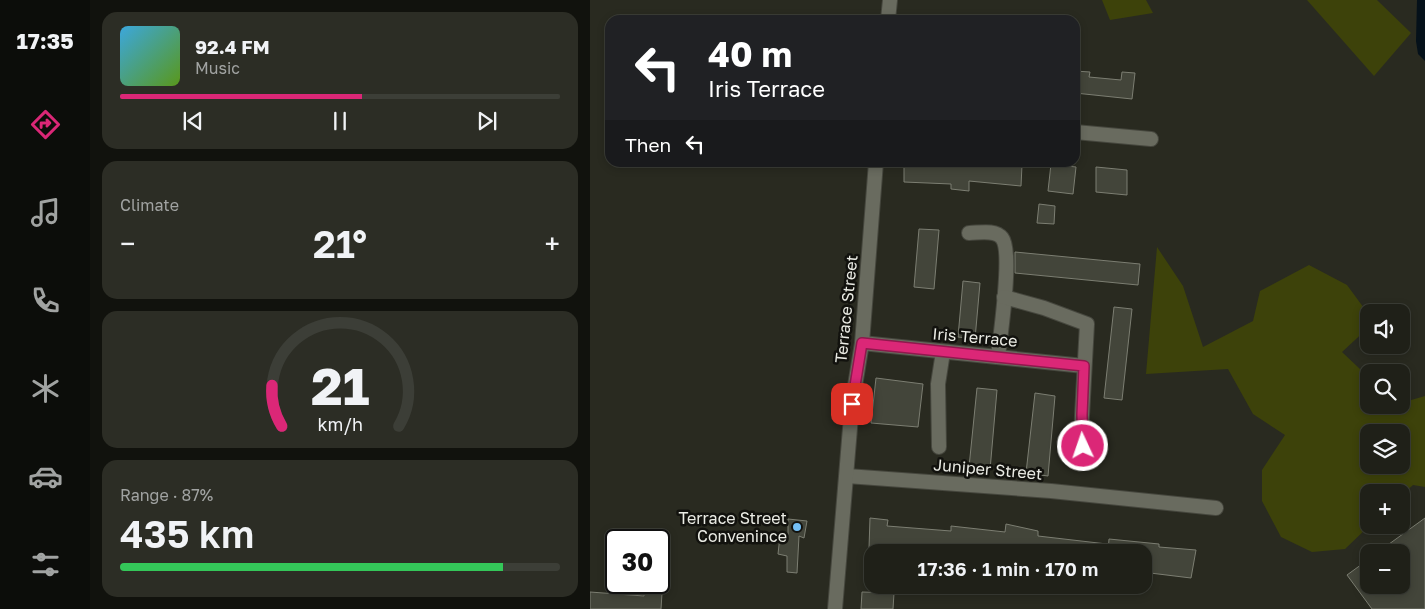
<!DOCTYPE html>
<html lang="en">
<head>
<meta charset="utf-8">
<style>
  body { margin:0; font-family:"Golos Text",sans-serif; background:#2c2d25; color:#f1f3f6; height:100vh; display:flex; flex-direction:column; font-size:19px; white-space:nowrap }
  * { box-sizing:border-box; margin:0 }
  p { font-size:16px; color:#a1a3a2 }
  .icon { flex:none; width:28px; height:28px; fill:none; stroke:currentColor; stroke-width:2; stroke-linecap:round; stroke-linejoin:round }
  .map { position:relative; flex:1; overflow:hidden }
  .details { display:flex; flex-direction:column; gap:12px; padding:12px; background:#11120d; width:500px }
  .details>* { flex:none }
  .hud { position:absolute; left:15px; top:15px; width:475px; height:152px; border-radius:15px; box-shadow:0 2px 8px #0003,0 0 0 1px #3c3e37; background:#202124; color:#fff; overflow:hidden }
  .buttons { position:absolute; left:770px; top:304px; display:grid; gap:10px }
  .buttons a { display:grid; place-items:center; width:50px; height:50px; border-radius:10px; background:#1f2018; box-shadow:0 2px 8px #0003,0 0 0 1px #3c3e37; font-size:25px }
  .speed { position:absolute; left:15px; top:529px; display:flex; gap:10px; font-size:25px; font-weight:700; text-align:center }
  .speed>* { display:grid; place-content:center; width:65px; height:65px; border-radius:50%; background:#1f2018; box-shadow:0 2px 8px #0003,0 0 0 1px #3c3e37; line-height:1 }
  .speed .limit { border:2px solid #111; border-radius:8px; background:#fff; color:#111 }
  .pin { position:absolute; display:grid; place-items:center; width:42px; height:42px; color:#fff; margin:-21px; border-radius:10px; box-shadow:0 2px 8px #0006 }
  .me { position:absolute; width:55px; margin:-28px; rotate:357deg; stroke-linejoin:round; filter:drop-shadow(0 0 4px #0008) }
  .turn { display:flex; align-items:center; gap:18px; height:105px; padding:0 20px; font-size:22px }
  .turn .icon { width:65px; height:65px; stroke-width:2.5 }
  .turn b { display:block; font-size:35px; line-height:42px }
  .then { display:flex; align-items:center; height:48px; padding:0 20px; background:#0003; gap:10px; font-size:19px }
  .big { font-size:38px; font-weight:600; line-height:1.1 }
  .details .widget { flex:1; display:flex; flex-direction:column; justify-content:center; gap:8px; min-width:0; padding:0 18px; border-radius:15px; background:#2c2d25 }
  .details .dial { align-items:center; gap:0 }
  .dial svg { height:130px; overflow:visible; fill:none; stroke:#3c3e37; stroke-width:7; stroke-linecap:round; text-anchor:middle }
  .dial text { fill:#f1f3f6; stroke:none }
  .song { display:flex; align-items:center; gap:15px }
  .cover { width:60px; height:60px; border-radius:8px; background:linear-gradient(135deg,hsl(200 70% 55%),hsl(90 70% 35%)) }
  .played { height:5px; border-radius:2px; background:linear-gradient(90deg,#db2777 55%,#3c3e37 55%) }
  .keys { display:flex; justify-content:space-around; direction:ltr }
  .heat { display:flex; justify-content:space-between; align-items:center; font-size:28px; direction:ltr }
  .charge { height:8px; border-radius:4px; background:linear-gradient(90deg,#34c759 87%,#3c3e37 0) }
  .trip { position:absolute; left:274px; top:544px; width:288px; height:50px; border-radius:15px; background:#1f2018; box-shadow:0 2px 8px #0003,0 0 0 1px #3c3e37; font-weight:600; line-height:50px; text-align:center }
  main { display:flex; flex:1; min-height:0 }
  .tabs { display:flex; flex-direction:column; width:90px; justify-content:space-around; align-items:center; background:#0c0d0a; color:#a1a3a2 }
  .tabs .icon { width:35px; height:35px }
  .tabs .on { color:#db2777 }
  .tabs b { font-size:22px; color:#f1f3f6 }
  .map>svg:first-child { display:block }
  .green { fill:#3d420a; fill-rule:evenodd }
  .water { fill:#05111a }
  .building { fill:#43453a; stroke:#7c7e72 }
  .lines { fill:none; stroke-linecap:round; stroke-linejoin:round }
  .minor-casing { stroke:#46473e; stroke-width:16 }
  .tertiary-casing { stroke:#46473e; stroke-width:16 }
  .minor { stroke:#696b5f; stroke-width:14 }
  .tertiary { stroke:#696b5f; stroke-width:14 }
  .route-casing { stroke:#8e194d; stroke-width:12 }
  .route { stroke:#db2777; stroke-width:9 }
  .poi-dot { fill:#74c0f6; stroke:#12120e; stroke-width:2 }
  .labels { text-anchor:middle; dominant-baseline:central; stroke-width:5; stroke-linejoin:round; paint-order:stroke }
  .street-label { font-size:16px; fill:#ebece5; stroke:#12120e }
  .poi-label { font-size:16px; fill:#ebece5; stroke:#12120e; text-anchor:end }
</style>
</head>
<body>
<main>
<nav class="tabs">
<b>17:35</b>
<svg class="icon on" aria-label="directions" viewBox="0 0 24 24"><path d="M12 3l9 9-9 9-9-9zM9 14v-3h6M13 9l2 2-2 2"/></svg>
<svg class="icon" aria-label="music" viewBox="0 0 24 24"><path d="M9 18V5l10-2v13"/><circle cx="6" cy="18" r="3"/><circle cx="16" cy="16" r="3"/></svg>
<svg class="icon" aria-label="phone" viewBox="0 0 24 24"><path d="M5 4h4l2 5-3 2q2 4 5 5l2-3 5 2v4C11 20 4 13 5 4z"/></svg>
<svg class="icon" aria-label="climate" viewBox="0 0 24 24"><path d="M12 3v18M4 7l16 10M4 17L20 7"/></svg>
<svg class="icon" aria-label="car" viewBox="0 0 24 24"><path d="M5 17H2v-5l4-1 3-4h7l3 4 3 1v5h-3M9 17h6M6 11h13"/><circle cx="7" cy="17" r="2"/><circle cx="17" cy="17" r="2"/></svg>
<svg class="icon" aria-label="filters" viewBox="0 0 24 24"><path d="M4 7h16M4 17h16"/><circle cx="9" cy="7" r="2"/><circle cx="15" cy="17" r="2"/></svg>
</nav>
<section class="details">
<div class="widget">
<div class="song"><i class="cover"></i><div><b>92.4 FM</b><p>Music</p></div></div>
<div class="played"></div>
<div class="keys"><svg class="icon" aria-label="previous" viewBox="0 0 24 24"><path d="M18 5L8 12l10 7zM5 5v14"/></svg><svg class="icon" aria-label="pause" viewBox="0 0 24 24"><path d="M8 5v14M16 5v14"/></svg><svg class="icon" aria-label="next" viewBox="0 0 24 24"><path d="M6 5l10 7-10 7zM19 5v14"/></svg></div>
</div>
<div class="widget"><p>Climate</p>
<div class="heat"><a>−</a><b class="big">21°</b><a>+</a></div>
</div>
<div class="widget dial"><svg viewBox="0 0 100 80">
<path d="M14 69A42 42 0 1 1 86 69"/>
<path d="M14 69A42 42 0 0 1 8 44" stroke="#db2777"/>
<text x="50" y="56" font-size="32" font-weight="700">21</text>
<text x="50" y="72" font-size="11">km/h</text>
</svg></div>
<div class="widget"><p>Range · 87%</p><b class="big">435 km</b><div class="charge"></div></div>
</section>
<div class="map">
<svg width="835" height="609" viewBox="0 0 835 609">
  <rect width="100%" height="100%" fill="#292a20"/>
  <!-- green -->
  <g class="green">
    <polygon points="512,0 556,0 563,13 520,20"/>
    <polygon points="717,0 787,0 821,33 784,76"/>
    <path d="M567 247 593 286 613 347 663 321 670 291 719 265 757 285 779 315V327L752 352 771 370 774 398H779V405H811V403L835 396V487L823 485 811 496V492H779L780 525 755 549 722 552 691 537 672 501V470L695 435 663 414 638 369 556 374ZM779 432H811V465H779Z"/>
  </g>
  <!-- water -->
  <polygon class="water" points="827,0 835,0 835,61 828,54 826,41"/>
  <!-- building -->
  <g class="building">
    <polygon points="485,71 500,72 499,77 531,80 532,72 545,73 542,99 485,93"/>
    <polygon points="314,162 414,162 432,165 431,186 379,181 379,191 361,189 361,184 314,182"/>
    <polygon points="461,164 486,167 483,194 458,191"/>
    <polygon points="506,167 537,170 537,195 506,192"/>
    <polygon points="449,204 465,206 464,224 447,223"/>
    <polygon points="329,229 349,230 344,289 324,287"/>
    <polygon points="425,252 550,264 548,285 425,273"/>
    <polygon points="373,281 390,283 385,339 368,337"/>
    <polygon points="524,307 542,309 532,400 514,398"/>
    <polygon points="286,378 333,384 328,427 281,423"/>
    <polygon points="387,388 407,390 400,470 379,467"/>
    <polygon points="445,393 465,396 458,476 436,473"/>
    <polygon points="280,518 298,520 297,526 361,531 361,526 415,532 416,524 448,531 448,536 517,544 517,552 429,552 394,547 394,552 309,552 309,549 279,548"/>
    <polygon points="835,518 835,609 782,609 757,575 779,559 779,585 811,585 811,552 788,552"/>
    <polygon points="198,519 217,521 214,538 209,536 207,573 197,572 197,556 188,554 190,536 198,538"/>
    <polygon points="519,539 569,544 569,547 606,550 601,578 552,572 552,552 518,552"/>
    <polygon points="54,591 72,593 71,609 0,609 0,592 54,596"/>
    <polygon points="272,592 304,593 303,609 271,609"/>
  </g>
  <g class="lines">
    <!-- minor casing -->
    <g class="minor-casing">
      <g id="minor">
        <polyline points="485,132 561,139"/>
        <path d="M379 233C389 233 405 229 412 238 423 252 410 337 408 357"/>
        <polyline points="414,297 454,308 497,324 491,434 494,451 498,460"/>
        <polyline points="272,343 494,366"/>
        <polyline points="349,447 348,384 353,352"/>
        <polyline points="257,476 461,491 626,508"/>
      </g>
    </g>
    <!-- tertiary casing -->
    <g class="tertiary-casing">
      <g id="tertiary">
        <polyline points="298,20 300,0"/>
        <polyline points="245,609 262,404 272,343 286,162"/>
      </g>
    </g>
    <!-- minor -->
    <use href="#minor" class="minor"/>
    <!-- tertiary -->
    <use href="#tertiary" class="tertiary"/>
  </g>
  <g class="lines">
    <!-- route casing -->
    <g class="route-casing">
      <polyline id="route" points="262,404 272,343 494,366 492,415 493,446"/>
    </g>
    <!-- route -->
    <use href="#route" class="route"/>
  </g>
  <!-- markers -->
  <circle class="poi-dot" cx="207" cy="527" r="5"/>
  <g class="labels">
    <!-- street labels -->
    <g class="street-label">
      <text transform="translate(256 309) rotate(-84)">Terrace Street</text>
      <text transform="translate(385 337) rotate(5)">Iris Terrace</text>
      <text transform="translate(398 469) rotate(5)">Juniper Street</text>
    </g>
    <!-- poi labels -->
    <g class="poi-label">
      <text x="197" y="518">Terrace Street<tspan x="197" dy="18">Convenince</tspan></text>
    </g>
  </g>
</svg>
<div class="buttons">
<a><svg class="icon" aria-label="sound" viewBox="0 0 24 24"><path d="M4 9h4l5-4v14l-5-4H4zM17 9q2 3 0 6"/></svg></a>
<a><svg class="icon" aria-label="search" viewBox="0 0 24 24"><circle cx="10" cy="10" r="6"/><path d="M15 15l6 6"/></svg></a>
<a><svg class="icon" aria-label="layers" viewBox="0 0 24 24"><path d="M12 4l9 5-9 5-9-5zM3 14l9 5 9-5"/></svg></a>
<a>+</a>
<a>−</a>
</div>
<div class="speed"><div class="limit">30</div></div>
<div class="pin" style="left:262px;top:404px;background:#d93025"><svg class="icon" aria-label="arrive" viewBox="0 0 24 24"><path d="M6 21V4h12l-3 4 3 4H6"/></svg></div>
<svg class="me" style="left:493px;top:446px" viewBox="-20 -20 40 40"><circle r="17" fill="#db2777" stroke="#fff" stroke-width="3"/><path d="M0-11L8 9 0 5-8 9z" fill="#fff"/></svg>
<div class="trip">17:36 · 1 min · 170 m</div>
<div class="hud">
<div class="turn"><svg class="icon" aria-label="left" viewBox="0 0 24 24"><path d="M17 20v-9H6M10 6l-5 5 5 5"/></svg><div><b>40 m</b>Iris Terrace</div></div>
<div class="then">Then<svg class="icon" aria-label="left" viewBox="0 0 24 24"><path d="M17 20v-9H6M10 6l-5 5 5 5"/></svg></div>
</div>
</div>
</main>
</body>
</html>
